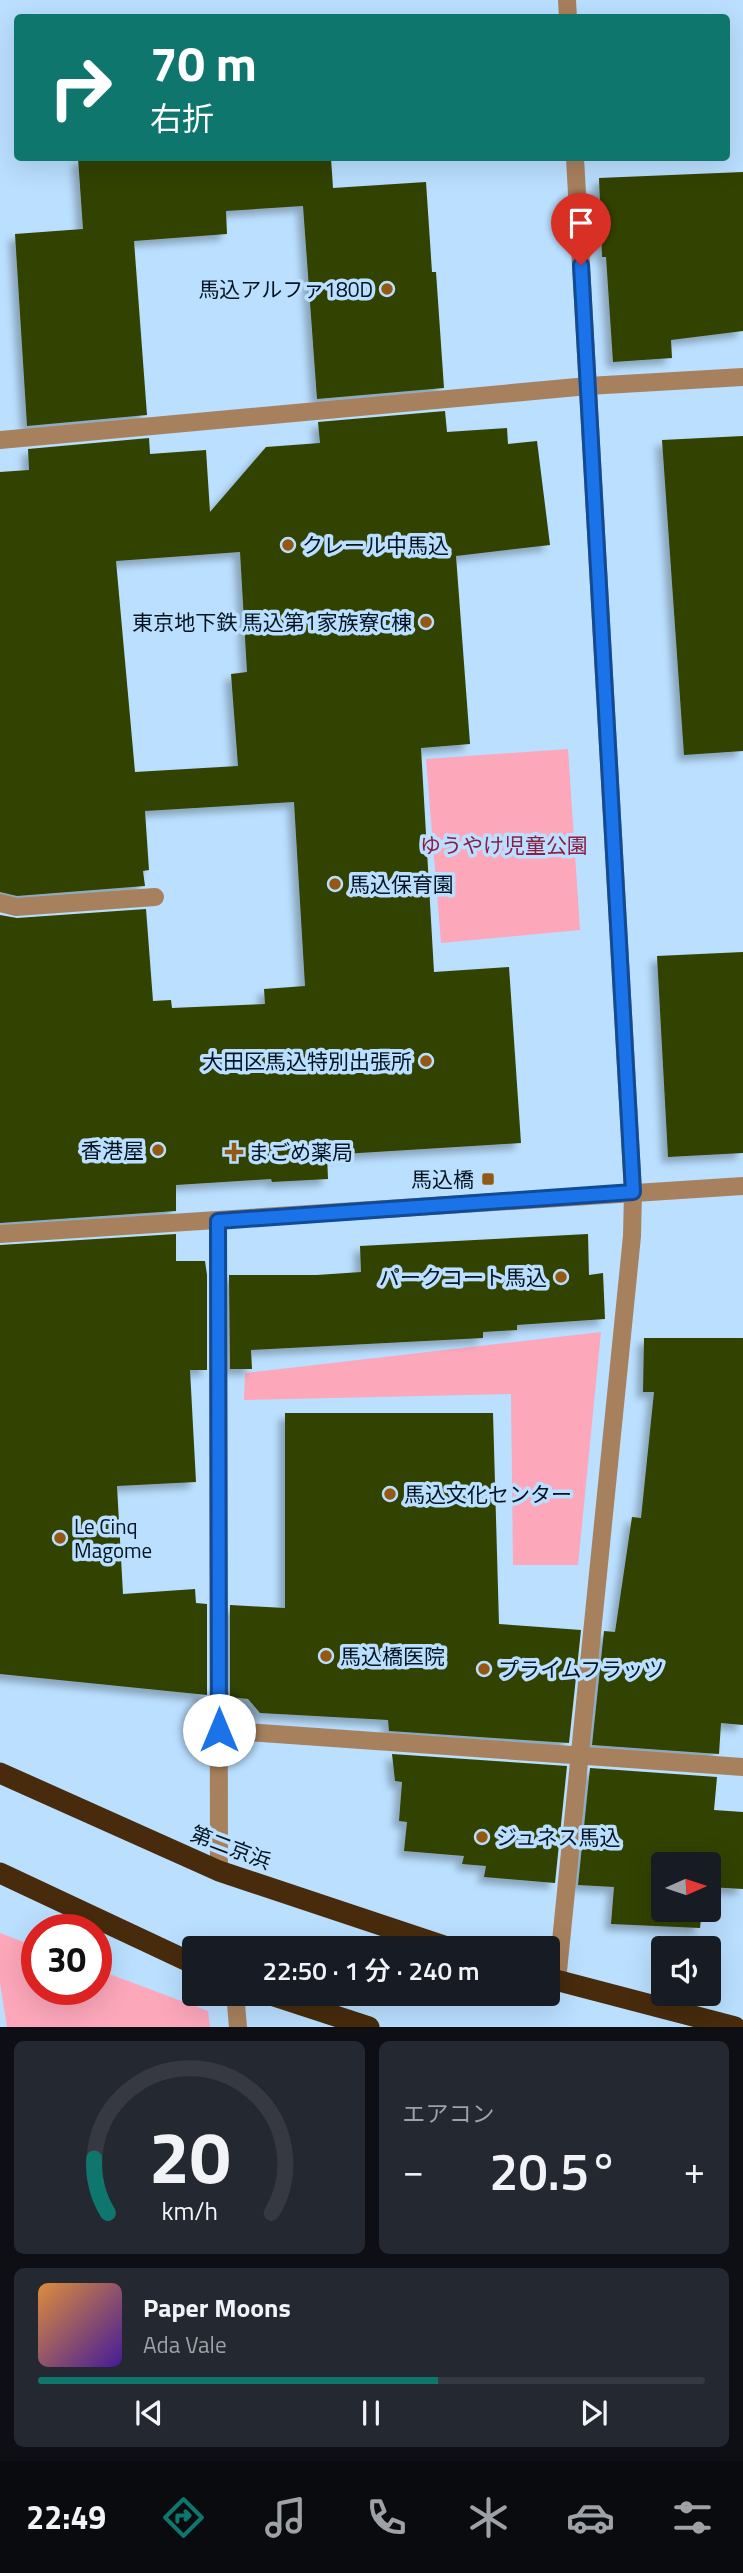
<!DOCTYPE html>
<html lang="ja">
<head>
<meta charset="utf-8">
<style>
  body { margin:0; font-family:"Titillium Web","Noto Sans JP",sans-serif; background:#242831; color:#f1f3f6; height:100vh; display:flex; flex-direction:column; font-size:26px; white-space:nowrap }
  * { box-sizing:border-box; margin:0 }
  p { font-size:23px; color:#9ea1a6 }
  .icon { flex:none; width:38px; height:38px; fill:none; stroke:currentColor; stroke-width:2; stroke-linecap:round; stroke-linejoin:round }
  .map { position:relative; height:2027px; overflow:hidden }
  .drawer { display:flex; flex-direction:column; gap:14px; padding:14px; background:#0d0f14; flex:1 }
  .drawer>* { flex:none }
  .guide { position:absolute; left:14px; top:14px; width:716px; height:147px; border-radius:7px; box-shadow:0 7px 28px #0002; background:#0f766e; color:#fff; overflow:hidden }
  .needle { width:46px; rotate:87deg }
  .tools { position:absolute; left:651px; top:1852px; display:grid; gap:14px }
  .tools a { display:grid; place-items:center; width:70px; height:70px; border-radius:7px; background:#171b24; box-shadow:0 7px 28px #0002; font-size:35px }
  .speed { position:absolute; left:21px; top:1914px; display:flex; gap:14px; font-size:35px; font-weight:700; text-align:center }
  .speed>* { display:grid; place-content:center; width:91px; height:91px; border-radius:50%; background:#171b24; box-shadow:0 7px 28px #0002; line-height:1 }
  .speed .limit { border:10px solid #d22; background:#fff; color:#111 }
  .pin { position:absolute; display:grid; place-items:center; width:60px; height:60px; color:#fff; margin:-72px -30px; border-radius:50% 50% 50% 0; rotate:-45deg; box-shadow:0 0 7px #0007 }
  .pin .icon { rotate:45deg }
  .me { position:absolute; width:77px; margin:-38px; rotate:0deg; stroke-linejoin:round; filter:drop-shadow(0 0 5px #0008) }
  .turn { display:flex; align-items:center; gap:24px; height:147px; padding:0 21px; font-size:32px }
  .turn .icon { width:91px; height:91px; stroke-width:2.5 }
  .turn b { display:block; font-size:49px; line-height:60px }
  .big { font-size:52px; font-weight:600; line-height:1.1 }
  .drawer .card { flex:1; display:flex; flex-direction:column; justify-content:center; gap:10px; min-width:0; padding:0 24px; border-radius:10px; background:#242831 }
  .drawer .dial { align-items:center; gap:0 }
  .dial svg { height:182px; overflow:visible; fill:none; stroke:#363941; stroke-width:7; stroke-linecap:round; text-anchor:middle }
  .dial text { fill:#f1f3f6; stroke:none }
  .song { display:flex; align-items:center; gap:21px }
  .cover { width:84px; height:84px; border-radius:10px; background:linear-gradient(135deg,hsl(30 70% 55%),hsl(260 70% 35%)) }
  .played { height:7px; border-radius:4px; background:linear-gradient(90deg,#0f766e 60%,#363941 60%) }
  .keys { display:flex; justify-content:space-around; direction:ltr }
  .heat { display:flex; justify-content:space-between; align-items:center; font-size:38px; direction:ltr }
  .drawer .tiles { flex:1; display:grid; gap:14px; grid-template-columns:1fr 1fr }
  .card:last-child { grid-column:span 2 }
  .trip { position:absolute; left:182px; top:1936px; width:378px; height:70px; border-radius:7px; background:#171b24; box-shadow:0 7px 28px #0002; font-weight:600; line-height:70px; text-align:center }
  .dock { display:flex; height:112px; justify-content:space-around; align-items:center; background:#090b0e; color:#9ea1a6 }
  .dock .icon { width:49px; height:49px }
  .dock .active { color:#0f766e }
  .dock b { font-size:32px; color:#f1f3f6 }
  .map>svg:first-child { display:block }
  .green { fill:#fda7bb }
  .building { fill:#324300; fill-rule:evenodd; filter:url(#shadow) }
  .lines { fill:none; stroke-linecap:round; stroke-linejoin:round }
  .minor { stroke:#a7815e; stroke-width:18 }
  .highway { stroke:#472b0c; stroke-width:21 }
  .route-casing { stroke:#114b97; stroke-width:18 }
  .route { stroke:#1a73e8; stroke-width:12 }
  .poi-dot { fill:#925814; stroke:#badfff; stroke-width:2.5 }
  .labels { text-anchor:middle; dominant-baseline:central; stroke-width:7; stroke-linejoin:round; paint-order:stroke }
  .poi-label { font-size:21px; fill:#031320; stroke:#badfff; text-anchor:start }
  .park-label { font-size:21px; fill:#8a1f45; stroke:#badfff }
  .street-label { font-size:21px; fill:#031320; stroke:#badfff }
</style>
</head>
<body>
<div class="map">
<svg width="743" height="2027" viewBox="0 0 743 2027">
  <defs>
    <filter id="shadow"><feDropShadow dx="-6" dy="6" stdDeviation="3.5" flood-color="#0004"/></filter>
  </defs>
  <rect width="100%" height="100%" fill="#badfff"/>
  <!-- green -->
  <g class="green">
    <polygon points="568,749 580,930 441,943 426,759"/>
    <polygon points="601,1332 578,1565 513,1565 511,1394 244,1400 245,1373"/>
    <polygon points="0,1933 37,1947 37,1990 96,1990 96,1969 208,2011 210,2027 7,2027 0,1983"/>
  </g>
  <!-- building -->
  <g class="building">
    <polygon points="78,158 331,158 333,188 426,182 432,272 436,272 444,388 317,399 303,206 226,211 227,234 134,241 147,415 27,426 15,234 83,229"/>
    <polygon points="743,172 743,331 671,340 672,358 613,362 606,257 602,257 599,178"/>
    <path d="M445 411 447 432 507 428 508 444 537 441 550 545 456 556 470 744 421 748 434 972 509 967 521 1143 327 1155 328 1179 272 1182 271 1179 176 1185V1211L0 1223V915L17 918 146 909 153 1001 171 1000 172 1008 265 1004 264 989 305 986 294 802 145 811 149 870 143 871 145 886 17 896 0 892V472L29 470 28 449 149 438 150 454 206 450 210 512 266 447 320 443 318 422ZM240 552 247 672 231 674 238 766 135 772 116 561Z"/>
    <polygon points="743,436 743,751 684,755 662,440"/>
    <polygon points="743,952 743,1153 668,1157 657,956"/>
    <polygon points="176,1234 176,1261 205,1261 207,1275 207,1370 190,1370 196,1482 117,1486 123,1594 195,1589 196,1603 207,1604 207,1695 0,1674 0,1245"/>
    <polygon points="588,1234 589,1275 603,1273 605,1319 517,1325 517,1330 483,1332 483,1338 251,1350 252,1369 230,1369 229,1275 317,1275 361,1272 360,1246"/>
    <polygon points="644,1338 743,1338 743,1725 721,1723 719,1754 592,1745 604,1631 615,1632 632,1517 641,1518 654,1392 643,1392"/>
    <polygon points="285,1413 493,1413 499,1624 581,1630 569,1743 389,1731 388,1720 260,1713 248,1699 230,1697 230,1605 285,1608"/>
    <polygon points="392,1754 567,1766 555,1883 484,1877 486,1866 462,1864 464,1856 404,1851 407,1822 399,1821 402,1782 395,1781"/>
    <polygon points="590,1768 717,1777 714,1810 743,1812 743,1889 709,1887 709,1864 663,1864 663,1909 702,1909 700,1928 611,1924 614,1887 578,1885"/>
  </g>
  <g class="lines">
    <!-- minor -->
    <g class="minor">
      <polyline points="567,0 568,18"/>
      <polyline points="0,440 588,386 743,377"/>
      <polyline points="0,903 16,907 155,897"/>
      <polyline points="218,1221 219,1871"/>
      <polyline points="0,1234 743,1186"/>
      <polyline points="219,1730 743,1767"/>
      <polyline points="557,1981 632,1236 633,1192 575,158"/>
      <polyline points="235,1993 238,2027"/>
    </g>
    <!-- highway -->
    <g class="highway">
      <polyline points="0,1773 219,1871 450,1948"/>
      <polyline points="0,1873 194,1964"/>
      <polyline points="548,1978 735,2027"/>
      <polyline points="265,1993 369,2027"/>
    </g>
  </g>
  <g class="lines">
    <!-- route casing -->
    <g class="route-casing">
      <polyline id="route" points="219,1730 218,1221 633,1192 581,265"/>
    </g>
    <!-- route -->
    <use href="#route" class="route"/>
  </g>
  <!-- markers -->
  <g class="poi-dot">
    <circle cx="387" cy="289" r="7"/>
    <circle cx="288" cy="545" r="7"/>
    <circle cx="426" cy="622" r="7"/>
    <circle cx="335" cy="884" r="7"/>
    <circle cx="426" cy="1061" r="7"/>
    <circle cx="158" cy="1150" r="7"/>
    <path d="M230.5 1141.5h7v7h7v7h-7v7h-7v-7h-7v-7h7z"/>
    <rect x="481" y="1172" width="14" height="14" rx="3.5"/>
    <circle cx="561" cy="1277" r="7"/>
    <circle cx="390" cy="1494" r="7"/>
    <circle cx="60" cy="1538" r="7"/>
    <circle cx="326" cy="1656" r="7"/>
    <circle cx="484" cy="1669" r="7"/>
    <circle cx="482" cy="1837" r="7"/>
  </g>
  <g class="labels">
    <!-- poi labels -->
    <g class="poi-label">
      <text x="373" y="289" text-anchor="end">馬込アルファ180D</text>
      <text x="302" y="545">クレール中馬込</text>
      <text x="412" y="622" text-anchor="end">東京地下鉄 馬込第1家族寮C棟</text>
      <text x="349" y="884">馬込保育園</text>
      <text x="412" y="1061" text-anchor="end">大田区馬込特別出張所</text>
      <text x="144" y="1150" text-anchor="end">香港屋</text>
      <text x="248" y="1152">まごめ薬局</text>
      <text x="474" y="1179" text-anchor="end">馬込橋</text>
      <text x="547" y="1277" text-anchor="end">パークコート馬込</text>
      <text x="404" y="1494">馬込文化センター</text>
      <text x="74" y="1526">Le Cinq<tspan x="74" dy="24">Magome</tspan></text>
      <text x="340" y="1656">馬込橋医院</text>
      <text x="498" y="1669">プライムフラッツ</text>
      <text x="496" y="1837">ジュネス馬込</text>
    </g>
    <!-- park labels -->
    <g class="park-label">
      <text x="504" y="845">ゆうやけ児童公園</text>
    </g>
    <!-- street labels -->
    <g class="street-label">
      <text transform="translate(231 1847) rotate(21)">第二京浜</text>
    </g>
  </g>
</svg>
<div class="tools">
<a><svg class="needle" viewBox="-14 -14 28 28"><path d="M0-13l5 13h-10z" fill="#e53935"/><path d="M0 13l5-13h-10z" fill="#9ea1a6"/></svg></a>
<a><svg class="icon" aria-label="sound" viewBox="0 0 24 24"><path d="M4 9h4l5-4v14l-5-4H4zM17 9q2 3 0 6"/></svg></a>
</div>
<div class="speed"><div class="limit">30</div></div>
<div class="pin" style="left:581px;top:265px;background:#d93025"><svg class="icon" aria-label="arrive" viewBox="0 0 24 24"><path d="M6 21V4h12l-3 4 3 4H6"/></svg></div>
<svg class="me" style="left:219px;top:1730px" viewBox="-20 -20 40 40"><circle r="19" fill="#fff"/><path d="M0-13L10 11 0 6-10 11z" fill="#1a73e8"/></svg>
<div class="trip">22:50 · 1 分 · 240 m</div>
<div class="guide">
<div class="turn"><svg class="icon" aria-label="right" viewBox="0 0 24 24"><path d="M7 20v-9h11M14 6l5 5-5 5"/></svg><div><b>70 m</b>右折</div></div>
</div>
</div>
<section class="drawer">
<div class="tiles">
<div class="card dial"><svg viewBox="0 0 100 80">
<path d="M14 69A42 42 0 1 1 86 69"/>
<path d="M14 69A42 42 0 0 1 8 45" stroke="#0f766e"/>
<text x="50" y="56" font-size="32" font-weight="700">20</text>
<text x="50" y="72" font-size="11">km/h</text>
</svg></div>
<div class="card"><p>エアコン</p>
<div class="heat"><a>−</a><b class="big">20.5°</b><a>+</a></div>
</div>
<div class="card">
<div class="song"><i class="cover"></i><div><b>Paper Moons</b><p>Ada Vale</p></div></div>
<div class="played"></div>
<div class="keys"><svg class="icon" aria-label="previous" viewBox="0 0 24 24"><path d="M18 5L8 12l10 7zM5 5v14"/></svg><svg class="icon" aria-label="pause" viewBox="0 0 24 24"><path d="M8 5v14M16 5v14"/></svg><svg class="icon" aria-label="next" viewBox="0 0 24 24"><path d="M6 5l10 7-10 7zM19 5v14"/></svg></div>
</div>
</div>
</section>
<nav class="dock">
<b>22:49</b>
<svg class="icon active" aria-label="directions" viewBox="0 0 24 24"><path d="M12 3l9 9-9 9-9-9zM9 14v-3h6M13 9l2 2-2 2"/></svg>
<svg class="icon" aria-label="music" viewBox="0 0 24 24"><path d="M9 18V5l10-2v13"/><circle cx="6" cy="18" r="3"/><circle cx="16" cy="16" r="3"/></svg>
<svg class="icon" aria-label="phone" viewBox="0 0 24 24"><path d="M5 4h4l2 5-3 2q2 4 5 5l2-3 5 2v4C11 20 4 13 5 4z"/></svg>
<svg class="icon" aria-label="climate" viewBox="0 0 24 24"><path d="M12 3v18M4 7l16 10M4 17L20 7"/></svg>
<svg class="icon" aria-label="car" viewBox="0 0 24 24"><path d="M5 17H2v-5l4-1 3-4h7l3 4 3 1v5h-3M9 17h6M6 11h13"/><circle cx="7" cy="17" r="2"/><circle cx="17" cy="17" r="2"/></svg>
<svg class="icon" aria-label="filters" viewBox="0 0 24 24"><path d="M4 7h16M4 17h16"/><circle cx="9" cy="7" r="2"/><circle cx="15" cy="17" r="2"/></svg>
</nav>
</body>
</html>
